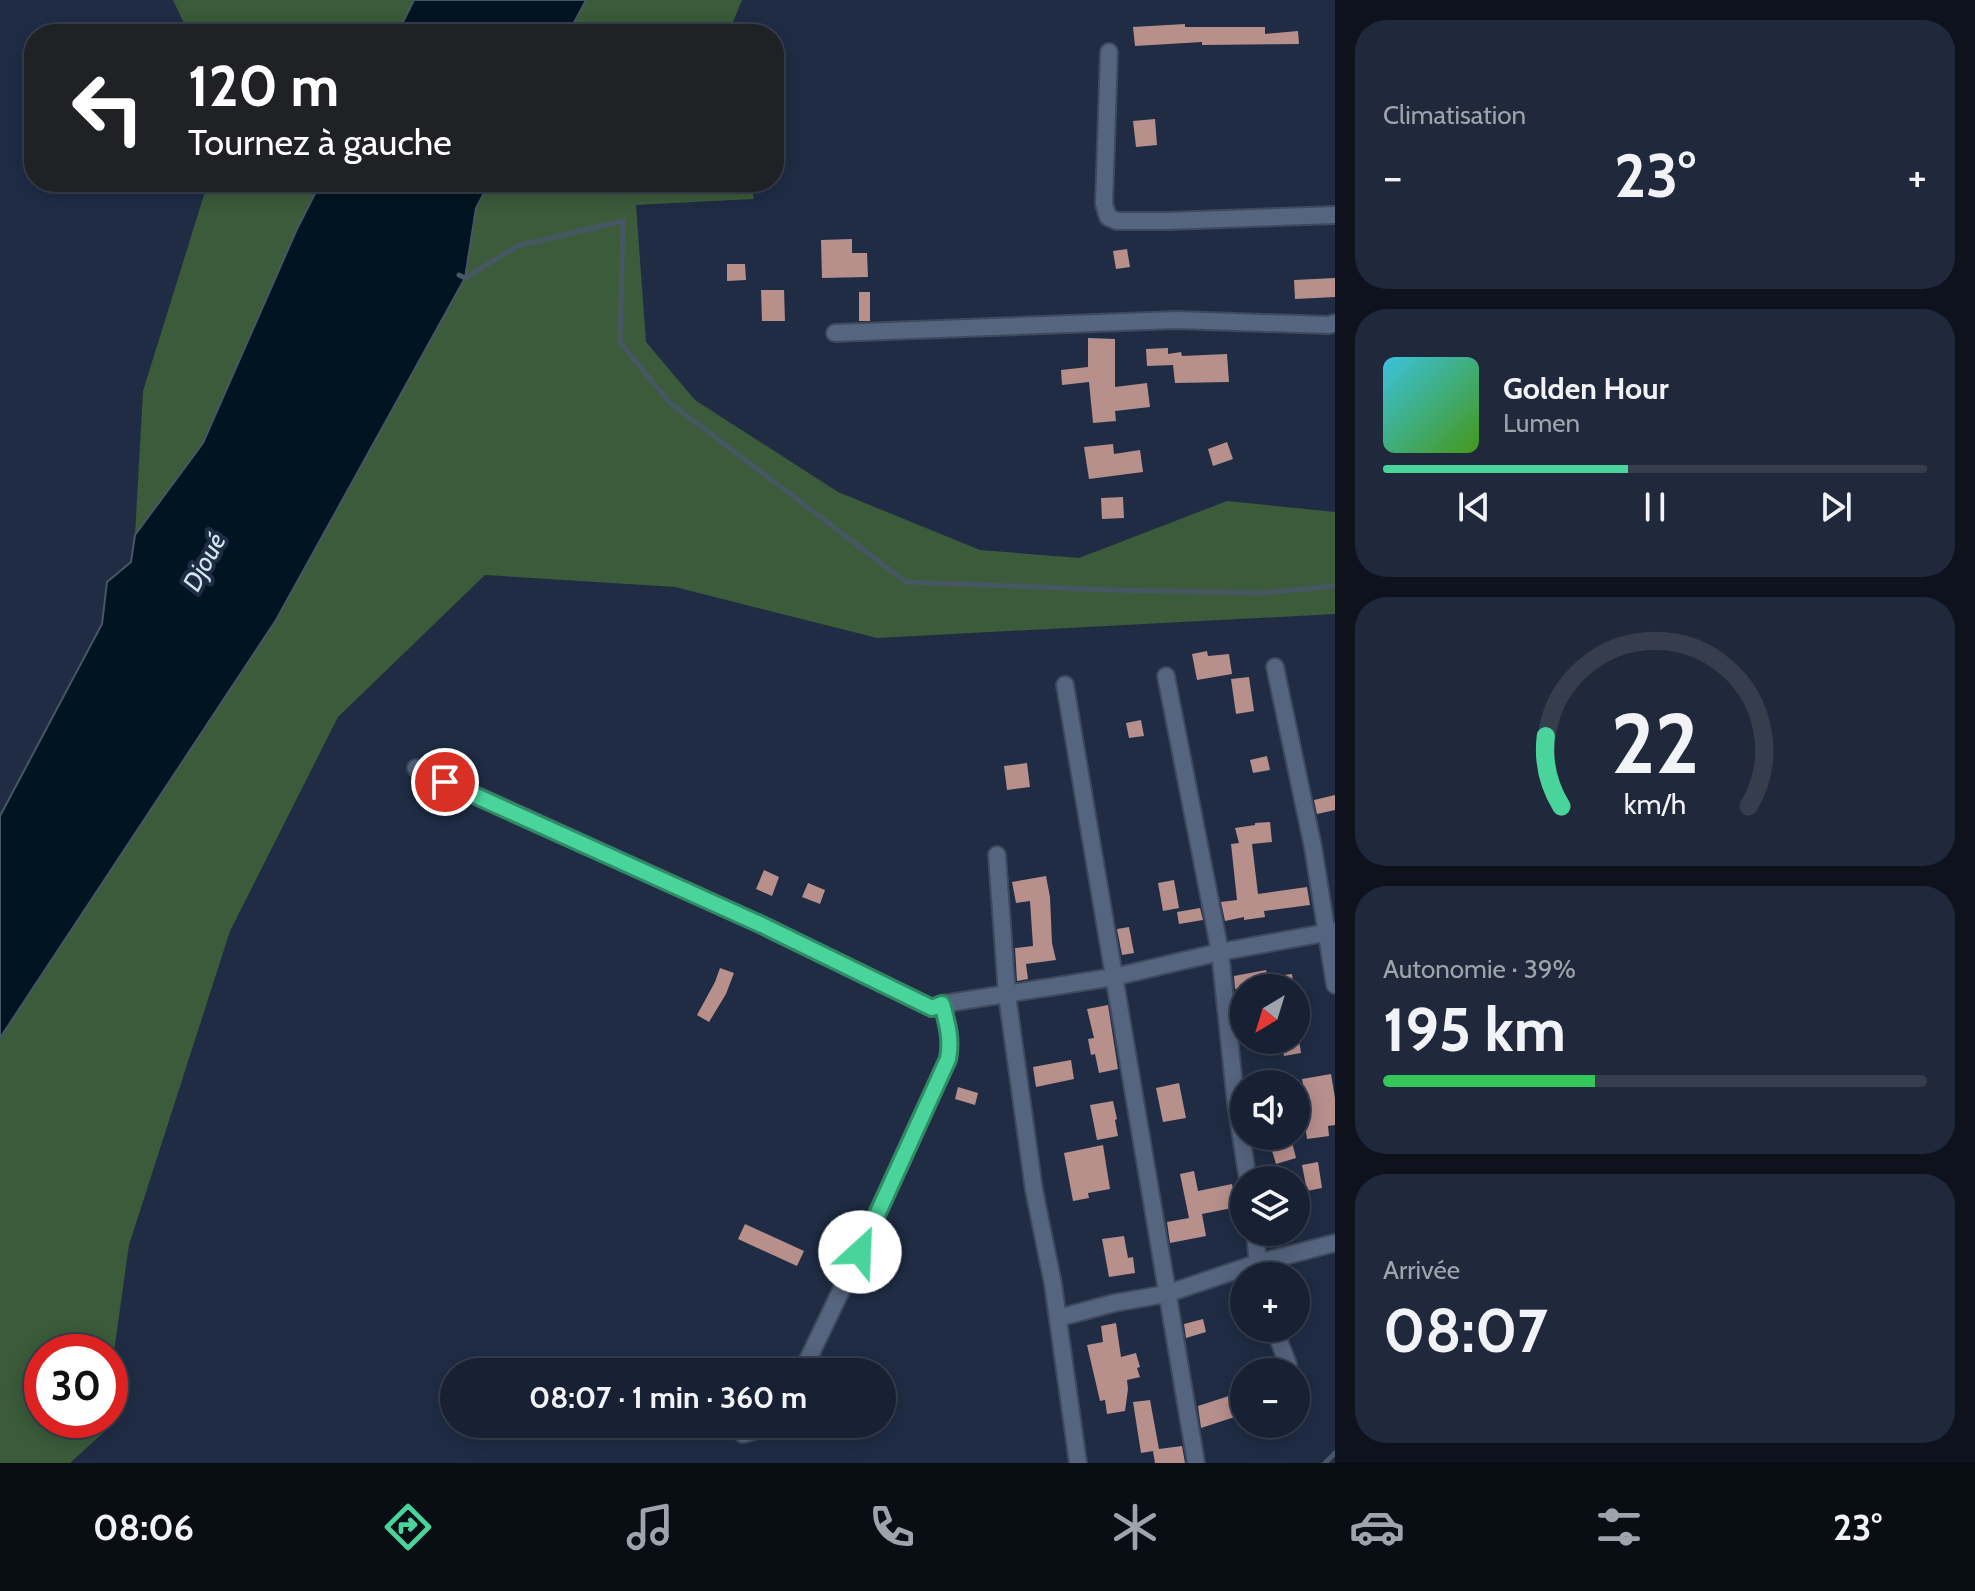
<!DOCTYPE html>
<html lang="fr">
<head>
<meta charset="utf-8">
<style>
  body { margin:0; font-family:Cabin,sans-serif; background:#20293b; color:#f1f3f6; height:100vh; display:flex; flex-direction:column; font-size:30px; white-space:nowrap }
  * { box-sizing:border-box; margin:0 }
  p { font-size:26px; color:#9ea3ac }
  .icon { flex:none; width:44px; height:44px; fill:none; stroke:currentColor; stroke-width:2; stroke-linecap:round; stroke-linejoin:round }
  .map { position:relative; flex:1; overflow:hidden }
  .sheet { display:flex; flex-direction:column; gap:20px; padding:20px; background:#0d121c; width:640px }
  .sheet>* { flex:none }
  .top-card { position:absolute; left:24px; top:24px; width:760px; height:168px; border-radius:32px; box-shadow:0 4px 20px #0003,0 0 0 2px #363e4e; background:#202124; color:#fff; overflow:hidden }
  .needle { width:52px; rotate:218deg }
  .buttons { position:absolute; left:1230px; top:974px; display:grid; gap:16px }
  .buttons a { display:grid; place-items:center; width:80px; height:80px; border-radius:50%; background:#172133; box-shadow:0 4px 20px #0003,0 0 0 2px #363e4e; font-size:40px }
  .speed { position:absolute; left:24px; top:1334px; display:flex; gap:16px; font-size:40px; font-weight:700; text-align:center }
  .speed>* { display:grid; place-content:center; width:104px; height:104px; border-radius:50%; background:#172133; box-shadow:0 4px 20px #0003,0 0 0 2px #363e4e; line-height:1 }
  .speed .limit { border:12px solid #d22; background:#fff; color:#111 }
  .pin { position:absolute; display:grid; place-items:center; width:68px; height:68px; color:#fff; margin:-34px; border:4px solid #fff; border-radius:50%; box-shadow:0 2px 8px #0007 }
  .me { position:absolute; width:88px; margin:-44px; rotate:25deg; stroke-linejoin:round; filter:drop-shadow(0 0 6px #0008) }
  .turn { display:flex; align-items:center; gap:28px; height:168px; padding:0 32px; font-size:36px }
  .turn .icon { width:104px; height:104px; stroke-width:2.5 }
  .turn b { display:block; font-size:56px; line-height:68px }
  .big { font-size:60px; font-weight:700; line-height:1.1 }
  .sheet .tile { flex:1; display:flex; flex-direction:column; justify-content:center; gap:12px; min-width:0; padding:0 28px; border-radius:32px; background:#20293b }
  .sheet .dial { align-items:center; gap:0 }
  .dial svg { height:208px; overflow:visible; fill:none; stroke:#363e4e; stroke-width:7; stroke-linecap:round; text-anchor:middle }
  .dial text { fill:#f1f3f6; stroke:none }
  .song { display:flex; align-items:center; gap:24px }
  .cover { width:96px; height:96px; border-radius:12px; background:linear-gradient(135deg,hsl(190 70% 55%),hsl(100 70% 35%)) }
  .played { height:8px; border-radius:4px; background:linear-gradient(90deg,#49d49c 45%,#363e4e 45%) }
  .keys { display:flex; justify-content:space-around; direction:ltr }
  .heat { display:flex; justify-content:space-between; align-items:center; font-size:44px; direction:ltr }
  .charge { height:12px; border-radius:6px; background:linear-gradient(90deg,#34c759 39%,#363e4e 0) }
  .trip { position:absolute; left:440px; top:1358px; width:456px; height:80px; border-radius:40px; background:#172133; box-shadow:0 4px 20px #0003,0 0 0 2px #363e4e; font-weight:700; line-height:80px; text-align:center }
  .tabs { display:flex; height:128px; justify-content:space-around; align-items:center; background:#090d14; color:#9ea3ac }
  .tabs .icon { width:56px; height:56px }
  .tabs .selected { color:#49d49c }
  .tabs b { font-size:36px; color:#f1f3f6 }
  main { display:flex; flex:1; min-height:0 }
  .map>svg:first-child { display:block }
  .green { fill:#3b5b3a }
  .water { fill:#001521; stroke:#465764; stroke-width:2 }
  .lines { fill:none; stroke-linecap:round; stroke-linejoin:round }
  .stream { stroke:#465764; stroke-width:5 }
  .building { fill:#b7908c }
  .minor-casing { stroke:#3e495d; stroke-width:20 }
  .minor { stroke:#55647f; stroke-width:16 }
  .route-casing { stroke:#2f8a65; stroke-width:20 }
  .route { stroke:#49d49c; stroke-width:14 }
  .labels { text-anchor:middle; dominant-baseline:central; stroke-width:8; stroke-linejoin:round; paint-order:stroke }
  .water-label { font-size:26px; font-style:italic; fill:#d2e6f1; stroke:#1f2c44 }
</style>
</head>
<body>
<main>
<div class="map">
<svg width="1335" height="1463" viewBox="0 0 1335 1463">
  <rect width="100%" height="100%" fill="#1f2c44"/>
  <!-- green -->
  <g class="green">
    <polygon points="173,0 414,0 397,34 189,34"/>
    <polygon points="586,0 742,0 728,34 568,34"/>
    <polygon points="208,182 321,182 297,229 203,443 135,535 143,391"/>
    <polygon points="490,182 750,182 754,199 636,205 646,342 695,400 838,492 980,550 1079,558 1227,501 1335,512 1335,614 877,638 675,587 485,575 338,717 230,931 129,1245 110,1380 110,1352 42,1352 42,1420 104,1420 103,1433 70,1463 0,1463 0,1039 276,620 465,278 476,208"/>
  </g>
  <!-- water -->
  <g class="water">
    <polygon points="414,0 586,0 568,34 397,34"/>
    <polygon points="321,182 490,182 476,208 465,278 276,620 0,1038 0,816 102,624 107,582 131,562 135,535 203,443 297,229"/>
  </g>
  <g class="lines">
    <!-- stream -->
    <g class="stream">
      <polyline points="459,275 465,278 517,246 623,221 620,342 669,402 906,582 1111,590 1263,593 1335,586"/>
      <polyline points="1325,1463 1335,1453"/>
    </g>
  </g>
  <!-- building -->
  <g class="building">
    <polygon points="1185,24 1185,27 1265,27 1265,34 1298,31 1299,44 1202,45 1202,42 1135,46 1133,27"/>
    <polygon points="1155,119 1157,145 1136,147 1133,121"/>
    <polygon points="852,239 852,253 867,253 868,277 822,278 821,240"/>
    <polygon points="1127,249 1130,267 1116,269 1113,251"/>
    <polygon points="727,264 745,264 746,280 727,281"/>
    <polygon points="1335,278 1335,297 1295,299 1294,280"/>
    <polygon points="761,290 784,290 785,321 762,321"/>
    <rect x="859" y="292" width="11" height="29"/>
    <polygon points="1088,338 1115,339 1115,387 1147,383 1150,407 1115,411 1116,421 1093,423 1089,382 1062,385 1061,370 1088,367"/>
    <polygon points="1168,348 1168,354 1181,352 1182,356 1227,354 1229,382 1175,383 1173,365 1147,366 1146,349"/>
    <polygon points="1227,442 1233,459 1213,466 1208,449"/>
    <polygon points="1113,444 1114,454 1140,450 1143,472 1089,479 1084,447"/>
    <polygon points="1123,497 1124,518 1102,519 1101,498"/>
    <polygon points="1207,651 1208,656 1229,654 1232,674 1197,680 1192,654"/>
    <polygon points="1249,677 1254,711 1236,714 1231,679"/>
    <polygon points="1141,720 1144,736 1129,738 1126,723"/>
    <polygon points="1267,756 1270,770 1253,773 1250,760"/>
    <polygon points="1027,763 1030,787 1007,790 1004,766"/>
    <polygon points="1335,795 1335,810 1317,814 1314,800"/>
    <polygon points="1270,822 1272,842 1252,844 1258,894 1307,887 1310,905 1264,911 1265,917 1244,920 1244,917 1225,921 1221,902 1237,900 1231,844 1239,843 1235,828 1255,825 1255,823"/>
    <polygon points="764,870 779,877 772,896 756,889"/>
    <polygon points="1046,876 1050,897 1052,943 1056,960 1026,964 1028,979 1017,981 1015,948 1033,946 1030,901 1016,903 1012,882"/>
    <polygon points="1174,880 1179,908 1163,911 1158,883"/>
    <polygon points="808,883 825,890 820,904 802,897"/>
    <polygon points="1200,908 1203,920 1179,924 1177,912"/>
    <polygon points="1129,927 1134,953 1122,955 1117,929"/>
    <polygon points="720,968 734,973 726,994 709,1022 697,1015 715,982"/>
    <polygon points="1266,970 1268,977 1292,974 1294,988 1244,987 1235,989 1234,976"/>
    <polygon points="1108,1005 1118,1069 1099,1073 1095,1054 1091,1055 1088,1039 1094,1038 1087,1009"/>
    <polygon points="1281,1040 1299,1040 1301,1053 1284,1056"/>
    <polygon points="1071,1060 1074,1079 1036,1087 1033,1067"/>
    <polygon points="1331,1074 1335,1098 1335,1125 1328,1126 1329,1136 1307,1139 1303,1111 1308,1110 1302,1079"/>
    <polygon points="1179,1083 1186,1118 1163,1122 1156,1088"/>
    <polygon points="958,1087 978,1093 975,1105 955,1099"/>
    <polygon points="1113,1101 1117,1119 1115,1120 1118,1136 1097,1140 1090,1105"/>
    <polygon points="1291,1138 1296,1158 1276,1164 1270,1144"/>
    <polygon points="1103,1145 1110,1189 1088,1193 1089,1198 1073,1201 1064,1153"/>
    <polygon points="1318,1162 1322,1188 1307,1191 1302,1165"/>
    <polygon points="1194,1171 1198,1191 1232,1184 1237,1207 1202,1214 1206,1236 1170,1243 1167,1222 1189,1218 1180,1174"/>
    <polygon points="745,1224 804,1251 797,1266 738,1239"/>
    <polygon points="1124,1236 1128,1258 1133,1257 1135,1273 1109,1277 1102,1239"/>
    <polygon points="1203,1319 1206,1332 1186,1338 1184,1324"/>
    <polygon points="1116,1323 1121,1357 1136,1353 1140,1367 1137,1368 1140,1377 1127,1380 1128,1389 1125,1411 1107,1414 1105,1400 1100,1401 1087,1345 1103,1342 1101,1326"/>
    <polygon points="1244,1391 1244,1414 1201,1428 1198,1406"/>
    <polygon points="1150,1400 1159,1449 1182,1446 1185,1463 1155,1463 1153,1451 1141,1453 1133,1402"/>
  </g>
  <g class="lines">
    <!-- minor casing -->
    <g class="minor-casing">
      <g id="minor">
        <polyline points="1109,52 1104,204 1108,217 1117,221 1167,221 1335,215"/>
        <polyline points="835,333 1176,320 1329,325 1335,323"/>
        <polyline points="1275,667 1313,847 1335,985"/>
        <polyline points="1166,676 1220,952 1236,1104 1248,1180"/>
        <polyline points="1065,685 1196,1463"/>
        <polyline points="416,768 762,925 932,1008 942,1004 1114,977 1220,952 1335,931"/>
        <polyline points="997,855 1007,995 1034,1190 1053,1284 1078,1463"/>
        <polyline points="1255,1232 1259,1276"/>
        <polyline points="1058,1318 1114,1303 1166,1294 1258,1263 1335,1243"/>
        <polyline points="1274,1328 1288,1364"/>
        <path d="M802 1372 849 1274 948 1059C952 1039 947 1024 942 1004"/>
        <polyline points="743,1434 757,1430 765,1424"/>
      </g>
    </g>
    <!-- minor -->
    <use href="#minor" class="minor"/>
  </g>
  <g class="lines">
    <!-- route casing -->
    <g class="route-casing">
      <path id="route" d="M445 782 762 925 932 1008 942 1004C947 1023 952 1039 948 1059L860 1252"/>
    </g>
    <!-- route -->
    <use href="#route" class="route"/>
  </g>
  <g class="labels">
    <!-- water labels -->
    <g class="water-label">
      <text transform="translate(204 562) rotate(-62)">Djoué</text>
    </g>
  </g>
</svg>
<div class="buttons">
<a><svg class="needle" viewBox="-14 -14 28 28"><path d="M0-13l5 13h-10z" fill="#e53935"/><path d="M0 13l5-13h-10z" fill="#9ea3ac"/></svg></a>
<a><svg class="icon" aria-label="sound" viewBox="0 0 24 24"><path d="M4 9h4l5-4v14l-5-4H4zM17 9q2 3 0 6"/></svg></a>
<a><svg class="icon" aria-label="layers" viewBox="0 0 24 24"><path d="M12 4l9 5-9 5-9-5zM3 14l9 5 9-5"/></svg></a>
<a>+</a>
<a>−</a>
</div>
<div class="speed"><div class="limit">30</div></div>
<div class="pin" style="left:445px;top:782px;background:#d93025"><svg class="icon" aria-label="arrive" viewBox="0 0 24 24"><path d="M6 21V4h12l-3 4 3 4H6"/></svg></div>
<svg class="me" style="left:860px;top:1252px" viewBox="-20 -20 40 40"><circle r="19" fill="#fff"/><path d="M0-13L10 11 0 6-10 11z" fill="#49d49c"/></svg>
<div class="trip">08:07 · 1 min · 360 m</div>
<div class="top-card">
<div class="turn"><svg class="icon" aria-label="left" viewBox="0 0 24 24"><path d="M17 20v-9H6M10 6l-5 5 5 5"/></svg><div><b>120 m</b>Tournez à gauche</div></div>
</div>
</div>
<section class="sheet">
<div class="tile"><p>Climatisation</p>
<div class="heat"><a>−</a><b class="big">23°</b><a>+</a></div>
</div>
<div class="tile">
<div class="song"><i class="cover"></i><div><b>Golden Hour</b><p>Lumen</p></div></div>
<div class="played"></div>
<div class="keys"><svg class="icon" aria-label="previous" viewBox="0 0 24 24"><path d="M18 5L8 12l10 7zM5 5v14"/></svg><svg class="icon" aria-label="pause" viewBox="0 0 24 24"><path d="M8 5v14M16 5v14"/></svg><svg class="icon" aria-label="next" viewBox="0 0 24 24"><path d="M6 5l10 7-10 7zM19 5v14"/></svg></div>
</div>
<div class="tile dial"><svg viewBox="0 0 100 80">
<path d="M14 69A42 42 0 1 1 86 69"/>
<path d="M14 69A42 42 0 0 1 8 42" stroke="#49d49c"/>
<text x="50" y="56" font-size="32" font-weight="700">22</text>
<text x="50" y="72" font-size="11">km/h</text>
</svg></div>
<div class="tile"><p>Autonomie · 39%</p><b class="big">195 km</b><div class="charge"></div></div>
<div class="tile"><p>Arrivée</p><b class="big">08:07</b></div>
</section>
</main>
<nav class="tabs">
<b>08:06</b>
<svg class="icon selected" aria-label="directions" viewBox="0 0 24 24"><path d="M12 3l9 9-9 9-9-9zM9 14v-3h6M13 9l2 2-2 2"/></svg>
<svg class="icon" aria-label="music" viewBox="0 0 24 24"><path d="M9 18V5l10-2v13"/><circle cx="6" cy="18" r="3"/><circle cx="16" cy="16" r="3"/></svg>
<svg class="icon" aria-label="phone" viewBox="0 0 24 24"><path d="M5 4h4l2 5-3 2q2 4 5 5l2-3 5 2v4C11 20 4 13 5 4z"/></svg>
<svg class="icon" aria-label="climate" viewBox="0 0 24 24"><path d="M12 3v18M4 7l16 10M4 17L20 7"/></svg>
<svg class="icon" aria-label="car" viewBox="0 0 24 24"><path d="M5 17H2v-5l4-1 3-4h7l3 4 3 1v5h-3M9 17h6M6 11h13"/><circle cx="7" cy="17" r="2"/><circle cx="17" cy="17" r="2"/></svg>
<svg class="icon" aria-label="filters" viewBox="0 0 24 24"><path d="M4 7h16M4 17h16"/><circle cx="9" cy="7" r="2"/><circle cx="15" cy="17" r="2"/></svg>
<b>23°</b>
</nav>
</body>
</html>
